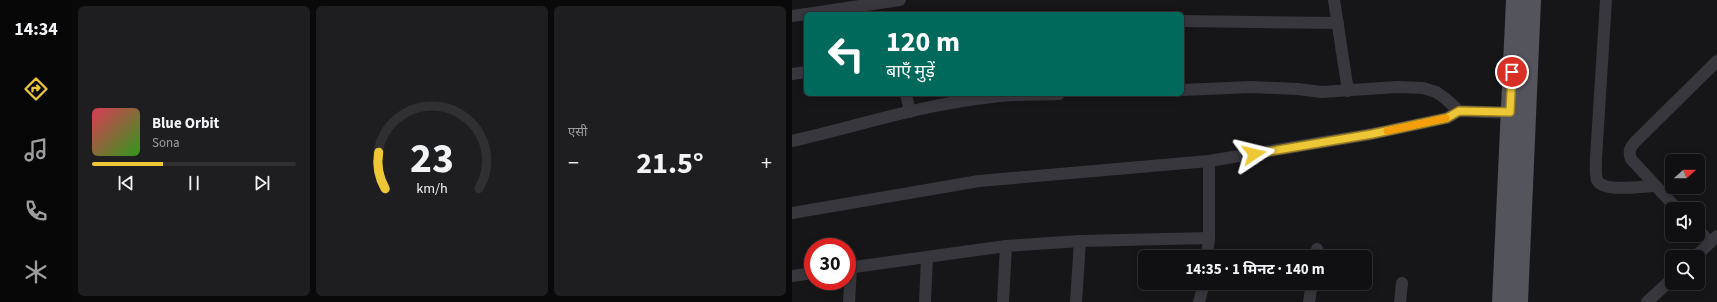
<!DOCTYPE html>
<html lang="hi">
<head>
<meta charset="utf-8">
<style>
  body { margin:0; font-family:"Source Sans 3","Noto Sans Devanagari",sans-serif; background:#1e1e20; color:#f1f3f6; height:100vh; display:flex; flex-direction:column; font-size:15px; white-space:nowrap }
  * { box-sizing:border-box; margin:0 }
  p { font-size:13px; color:#9c9d9f }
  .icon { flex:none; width:22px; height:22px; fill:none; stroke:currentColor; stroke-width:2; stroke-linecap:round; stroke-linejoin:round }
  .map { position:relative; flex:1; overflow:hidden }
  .drawer { display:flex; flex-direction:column; gap:6px; padding:6px; background:#09090a; width:720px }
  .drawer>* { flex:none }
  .hud { position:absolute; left:12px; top:12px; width:380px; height:84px; border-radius:6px; box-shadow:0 2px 10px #0003,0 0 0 1px #303032; background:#00695c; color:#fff; overflow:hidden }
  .needle { width:26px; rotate:69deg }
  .fabs { position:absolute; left:873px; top:154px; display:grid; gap:8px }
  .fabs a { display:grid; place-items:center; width:40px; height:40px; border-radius:6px; background:#101012; box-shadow:0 2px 10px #0003,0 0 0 1px #303032; font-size:20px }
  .speed { position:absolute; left:12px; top:238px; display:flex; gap:8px; font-size:20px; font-weight:700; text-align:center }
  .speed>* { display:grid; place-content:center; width:52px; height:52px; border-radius:50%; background:#101012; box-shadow:0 2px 10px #0003,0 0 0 1px #303032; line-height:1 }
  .speed .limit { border:6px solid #d22; background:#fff; color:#111 }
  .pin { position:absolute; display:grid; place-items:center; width:34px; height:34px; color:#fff; margin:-17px; border:2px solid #fff; border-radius:50%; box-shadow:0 1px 4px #0007 }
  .me { position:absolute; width:44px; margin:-22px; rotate:80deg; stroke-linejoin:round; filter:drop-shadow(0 0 3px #0008) }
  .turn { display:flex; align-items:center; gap:14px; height:84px; padding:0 16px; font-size:18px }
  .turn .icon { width:52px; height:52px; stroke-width:2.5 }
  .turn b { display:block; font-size:28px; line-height:34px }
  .big { font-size:30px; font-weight:700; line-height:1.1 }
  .drawer .card { flex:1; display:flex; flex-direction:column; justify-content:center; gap:6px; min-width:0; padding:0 14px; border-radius:6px; background:#1e1e20 }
  .drawer .dial { align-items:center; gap:0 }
  .dial svg { height:104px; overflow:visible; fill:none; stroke:#303032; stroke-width:7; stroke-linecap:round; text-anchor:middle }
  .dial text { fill:#f1f3f6; stroke:none }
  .song { display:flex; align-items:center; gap:12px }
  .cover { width:48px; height:48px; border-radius:6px; background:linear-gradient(135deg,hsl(350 70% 55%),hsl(110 70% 35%)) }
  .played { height:4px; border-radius:2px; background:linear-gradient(90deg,#eec737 35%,#303032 35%) }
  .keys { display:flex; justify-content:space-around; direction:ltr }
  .heat { display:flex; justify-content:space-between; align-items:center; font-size:22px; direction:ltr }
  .drawer .tiles { flex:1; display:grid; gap:6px; grid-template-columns:repeat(3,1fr) }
  .trip { position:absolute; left:346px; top:250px; width:234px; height:40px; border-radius:6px; background:#101012; box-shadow:0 2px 10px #0003,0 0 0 1px #303032; font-weight:700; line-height:40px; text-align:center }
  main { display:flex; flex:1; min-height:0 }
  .tabs { display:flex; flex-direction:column; width:72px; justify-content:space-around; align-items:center; background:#060607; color:#9c9d9f }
  .tabs .icon { width:28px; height:28px }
  .tabs .current { color:#eec737 }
  .tabs b { font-size:18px; color:#f1f3f6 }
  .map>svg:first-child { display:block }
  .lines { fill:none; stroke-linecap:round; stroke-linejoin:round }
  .street { stroke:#37373d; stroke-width:12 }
  .primary { stroke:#53545c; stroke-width:20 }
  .route-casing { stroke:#9b8124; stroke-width:10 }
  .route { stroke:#eec737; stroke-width:7 }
  .slow { stroke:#f59e0b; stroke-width:7 }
</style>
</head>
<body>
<main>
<nav class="tabs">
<b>14:34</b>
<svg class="icon current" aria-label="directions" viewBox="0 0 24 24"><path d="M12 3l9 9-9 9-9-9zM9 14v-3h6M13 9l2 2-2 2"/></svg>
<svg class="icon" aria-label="music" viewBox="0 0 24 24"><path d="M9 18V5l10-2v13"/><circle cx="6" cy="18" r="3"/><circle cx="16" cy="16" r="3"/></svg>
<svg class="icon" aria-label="phone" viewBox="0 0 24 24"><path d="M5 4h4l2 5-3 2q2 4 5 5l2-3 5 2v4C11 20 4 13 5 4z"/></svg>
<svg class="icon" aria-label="climate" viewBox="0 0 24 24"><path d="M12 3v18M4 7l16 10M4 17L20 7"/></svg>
</nav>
<section class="drawer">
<div class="tiles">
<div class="card">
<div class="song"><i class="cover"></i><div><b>Blue Orbit</b><p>Sona</p></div></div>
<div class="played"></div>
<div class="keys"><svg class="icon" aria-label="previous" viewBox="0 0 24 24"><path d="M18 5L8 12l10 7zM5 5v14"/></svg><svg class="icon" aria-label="pause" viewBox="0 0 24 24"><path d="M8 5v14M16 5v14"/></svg><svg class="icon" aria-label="next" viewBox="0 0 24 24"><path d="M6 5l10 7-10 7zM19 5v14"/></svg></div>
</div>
<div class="card dial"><svg viewBox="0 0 100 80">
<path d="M14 69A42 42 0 1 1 86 69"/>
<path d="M14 69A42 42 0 0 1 9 41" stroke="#eec737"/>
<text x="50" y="56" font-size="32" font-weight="700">23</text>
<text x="50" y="72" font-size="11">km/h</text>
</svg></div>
<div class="card"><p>एसी</p>
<div class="heat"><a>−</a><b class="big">21.5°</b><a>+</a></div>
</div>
</div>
</section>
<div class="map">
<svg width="925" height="302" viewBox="0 0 925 302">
  <rect width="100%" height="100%" fill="#161618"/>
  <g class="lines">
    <!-- street -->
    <g class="street">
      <polyline points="542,0 556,91"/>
      <path d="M814 0 804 158C804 165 803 173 805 180 811 193 850 186 862 186"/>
      <polyline points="0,16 108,0"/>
      <polyline points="390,21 546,23"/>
      <polyline points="0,74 14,72"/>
      <polyline points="390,90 459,87 506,89 530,92 605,87 631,88 644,92 654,99 667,111"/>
      <polyline points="114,94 118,112"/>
      <path d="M0 141C66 126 132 104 200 97 222 94 245 95 267 94"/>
      <path d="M885 209 839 159C836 151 838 148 843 142L925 61"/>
      <polyline points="0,213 187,181 417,161 580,134 655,118 667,111 718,113"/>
      <polyline points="906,230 918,242"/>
      <polyline points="415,257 417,238 417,161"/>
      <polyline points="524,257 525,249"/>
      <polyline points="903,257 925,236"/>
      <polyline points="55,268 214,246 288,241 417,238"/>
      <polyline points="0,276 21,273"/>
      <polyline points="57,302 59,268"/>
      <polyline points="133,302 135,258"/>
      <polyline points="211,302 214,246"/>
      <polyline points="284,302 288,241"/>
      <polyline points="407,302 412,283"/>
      <polyline points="517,302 520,283"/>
      <polyline points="608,302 610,283"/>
      <polyline points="855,302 880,279"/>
    </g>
    <!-- primary -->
    <g class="primary">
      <polyline points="710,302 724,0"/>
      <polyline points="726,302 739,0"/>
    </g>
  </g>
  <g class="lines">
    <!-- route casing -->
    <g class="route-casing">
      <polyline id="route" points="462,154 580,134 655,118 667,111 718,112 720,72"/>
    </g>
    <!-- route -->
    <use href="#route" class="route"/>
    <!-- slow -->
    <polyline class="slow" points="595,131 654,118"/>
  </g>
</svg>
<div class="fabs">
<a><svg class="needle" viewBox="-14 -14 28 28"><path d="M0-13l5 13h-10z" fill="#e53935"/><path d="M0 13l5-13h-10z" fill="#9c9d9f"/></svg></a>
<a><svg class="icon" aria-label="sound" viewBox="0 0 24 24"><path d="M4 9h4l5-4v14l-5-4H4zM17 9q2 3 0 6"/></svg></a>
<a><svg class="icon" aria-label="search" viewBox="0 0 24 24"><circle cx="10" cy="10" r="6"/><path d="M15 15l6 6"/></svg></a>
</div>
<div class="speed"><div class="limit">30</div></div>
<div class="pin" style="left:720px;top:72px;background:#d93025"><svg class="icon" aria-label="arrive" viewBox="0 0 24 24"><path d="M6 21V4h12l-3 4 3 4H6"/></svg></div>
<svg class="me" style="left:462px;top:154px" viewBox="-20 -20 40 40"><path d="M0-17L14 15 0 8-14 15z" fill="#eec737" stroke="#fff" stroke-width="4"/></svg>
<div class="trip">14:35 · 1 मिनट · 140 m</div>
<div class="hud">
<div class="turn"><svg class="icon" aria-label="left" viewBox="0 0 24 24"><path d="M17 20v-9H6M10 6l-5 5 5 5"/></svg><div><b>120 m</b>बाएँ मुड़ें</div></div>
</div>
</div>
</main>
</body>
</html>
